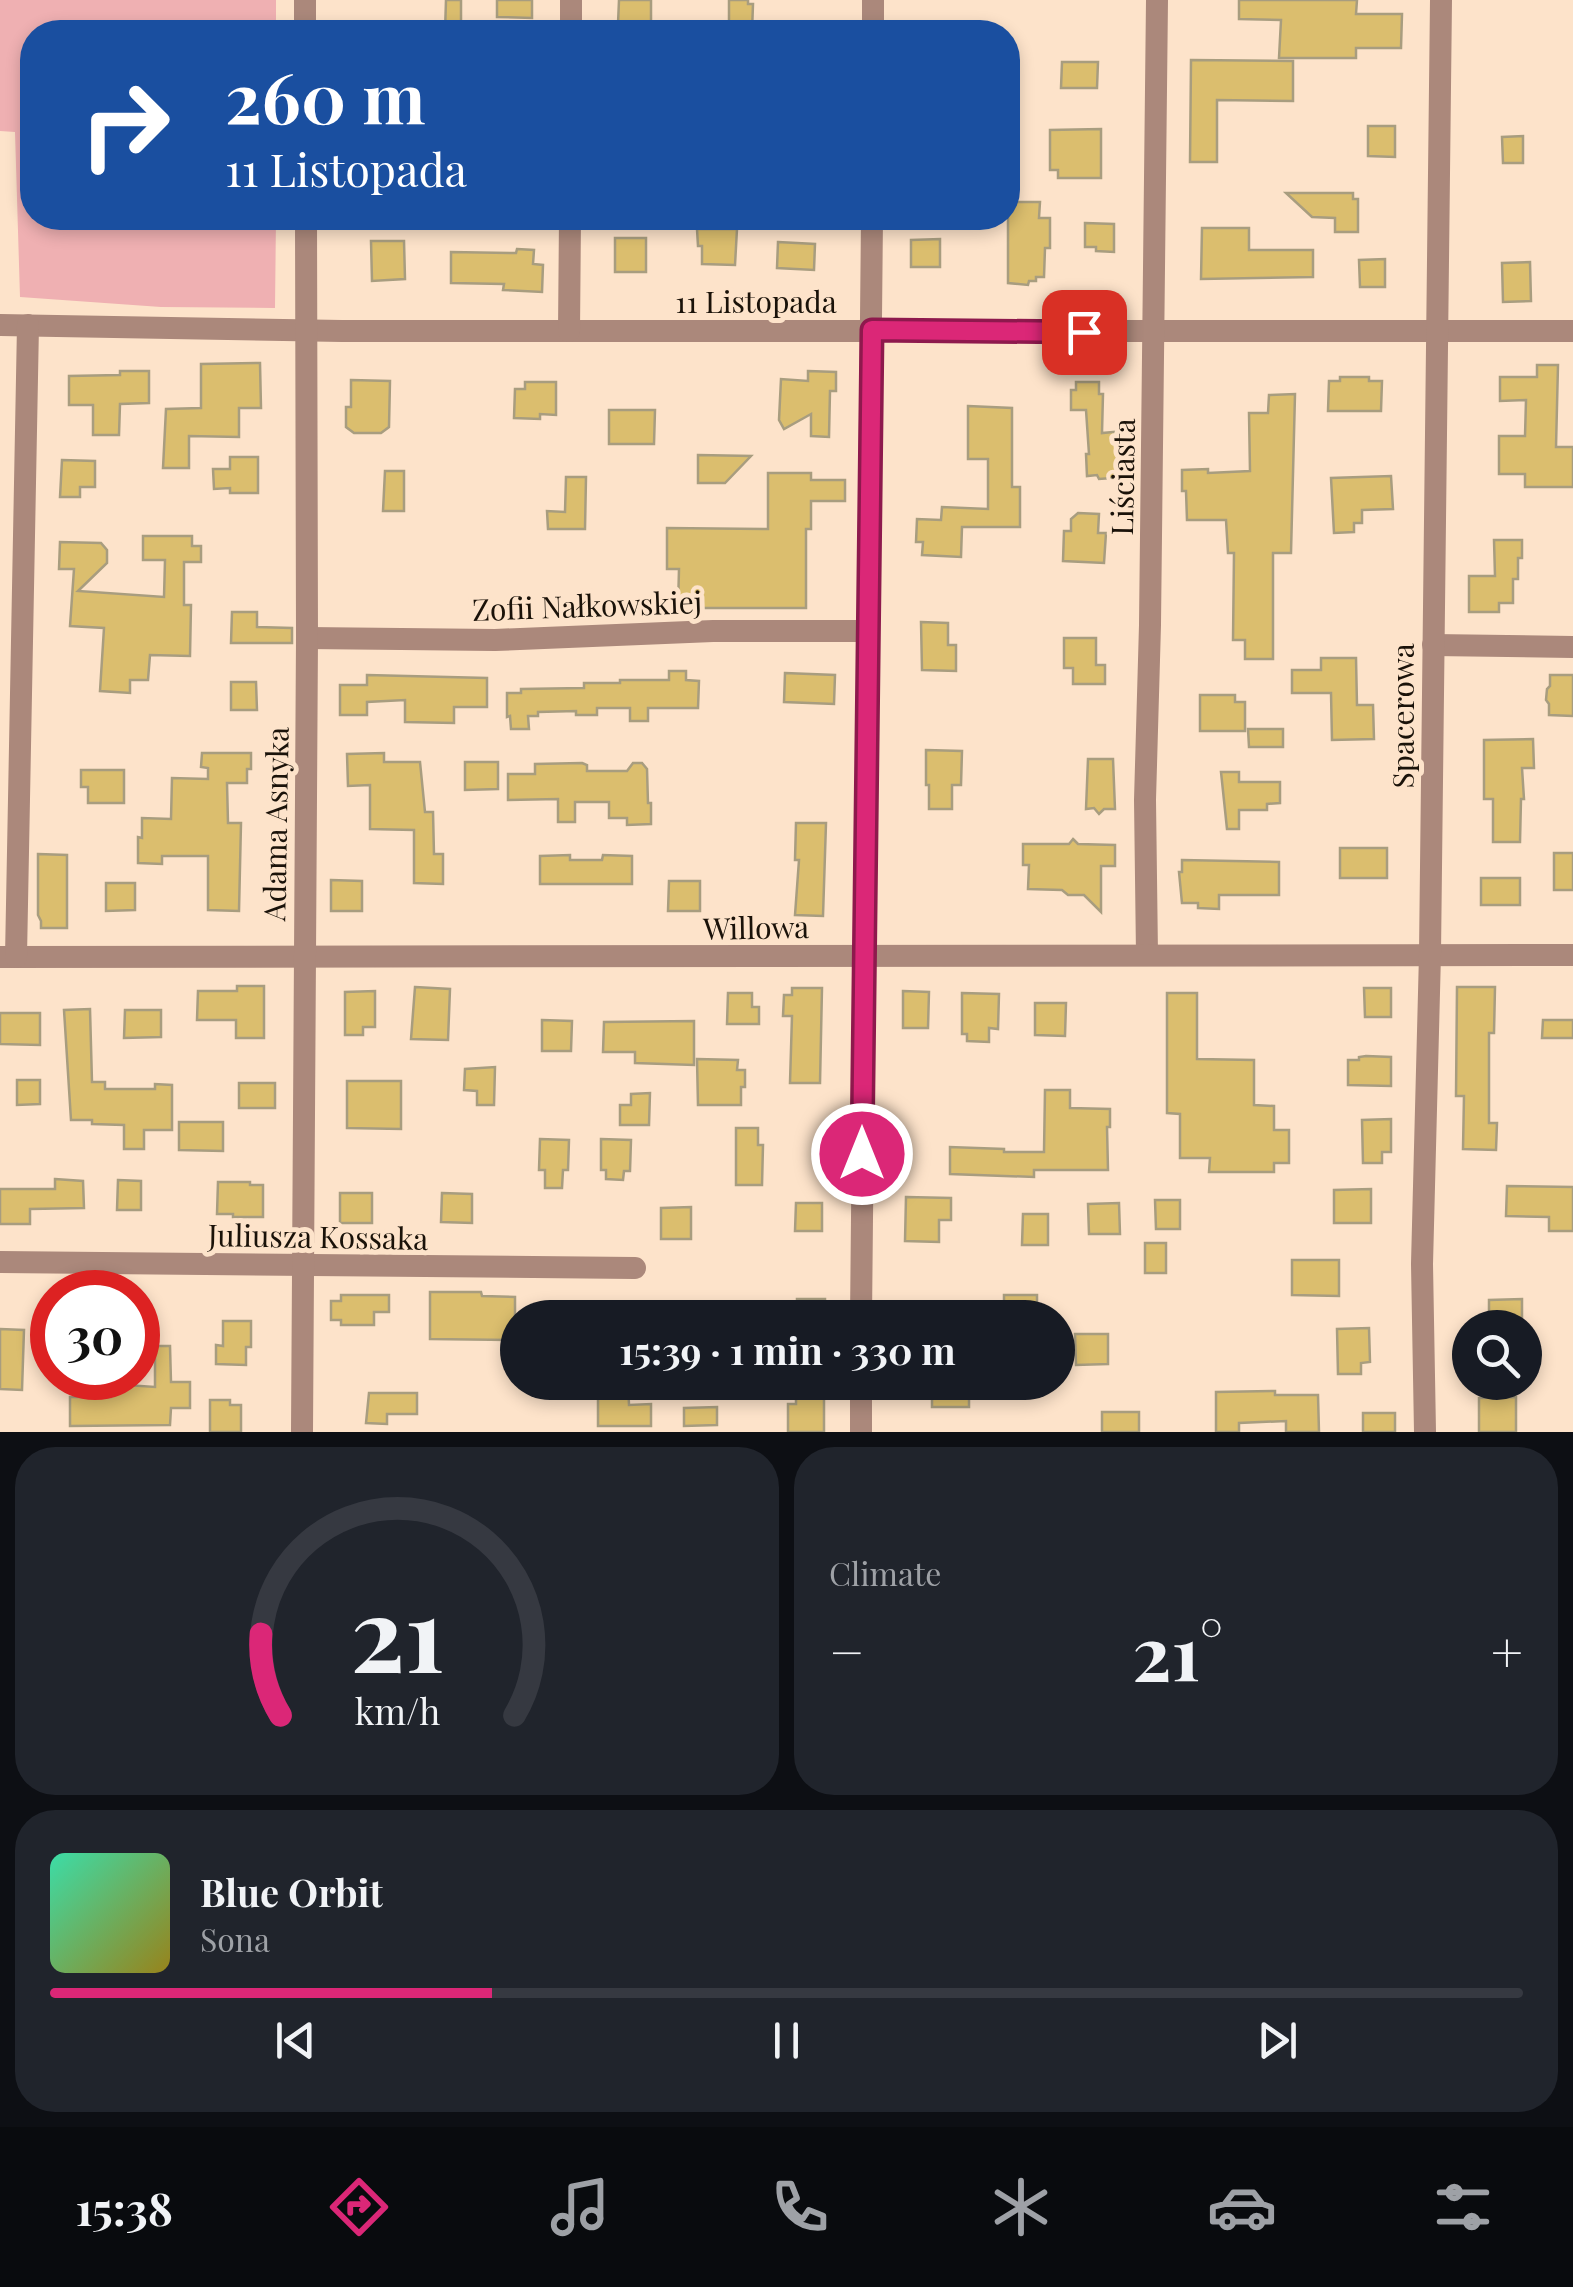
<!DOCTYPE html>
<html lang="en">
<head>
<meta charset="utf-8">
<style>
  body { margin:0; font-family:"Playfair Display",serif; background:#20242c; color:#f1f3f6; height:100vh; display:flex; flex-direction:column; font-size:38px; white-space:nowrap }
  * { box-sizing:border-box; margin:0 }
  p { font-size:32px; color:#9ea1a6 }
  .icon { flex:none; width:55px; height:55px; fill:none; stroke:currentColor; stroke-width:2; stroke-linecap:round; stroke-linejoin:round }
  .map { position:relative; height:1432px; overflow:hidden }
  .panel { display:flex; flex-direction:column; gap:15px; padding:15px; background:#0d0f14; flex:1 }
  .panel>* { flex:none }
  .guide { position:absolute; left:20px; top:20px; width:1000px; height:210px; border-radius:40px; box-shadow:0 5px 15px #0003; background:#1a4fa0; color:#fff; overflow:hidden }
  .buttons { position:absolute; left:1452px; top:1310px; display:grid; gap:20px }
  .buttons a { display:grid; place-items:center; width:90px; height:90px; border-radius:50%; background:#171b24; box-shadow:0 5px 15px #0003; font-size:50px }
  .speed { position:absolute; left:30px; top:1270px; display:flex; gap:20px; font-size:50px; font-weight:700; text-align:center }
  .speed>* { display:grid; place-content:center; width:130px; height:130px; border-radius:50%; background:#171b24; box-shadow:0 5px 15px #0003; line-height:1 }
  .speed .limit { border:15px solid #d22; background:#fff; color:#111 }
  .pin { position:absolute; display:grid; place-items:center; width:85px; height:85px; color:#fff; margin:-42px; border-radius:20px; box-shadow:0 5px 15px #0006 }
  .me { position:absolute; width:110px; margin:-55px; rotate:0deg; stroke-linejoin:round; filter:drop-shadow(0 0 8px #0008) }
  .turn { display:flex; align-items:center; gap:35px; height:210px; padding:0 40px; font-size:45px }
  .turn .icon { width:130px; height:130px; stroke-width:2.5 }
  .turn b { display:block; font-size:70px; line-height:85px }
  .big { font-size:75px; font-weight:700; line-height:1.1 }
  .panel .widget { flex:1; display:flex; flex-direction:column; justify-content:center; gap:15px; min-width:0; padding:0 35px; border-radius:40px; background:#20242c }
  .panel .dial { align-items:center; gap:0 }
  .dial svg { height:260px; overflow:visible; fill:none; stroke:#363941; stroke-width:7; stroke-linecap:round; text-anchor:middle }
  .dial text { fill:#f1f3f6; stroke:none }
  .song { display:flex; align-items:center; gap:30px }
  .cover { width:120px; height:120px; border-radius:15px; background:linear-gradient(135deg,hsl(160 70% 55%),hsl(50 70% 35%)) }
  .played { height:10px; border-radius:5px; background:linear-gradient(90deg,#db2777 30%,#363941 30%) }
  .keys { display:flex; justify-content:space-around; direction:ltr }
  .heat { display:flex; justify-content:space-between; align-items:center; font-size:55px; direction:ltr }
  .panel .tiles { flex:1; display:grid; gap:15px; grid-template-columns:1fr 1fr }
  .widget:last-child { grid-column:span 2 }
  .trip { position:absolute; left:500px; top:1300px; width:575px; height:100px; border-radius:50px; background:#171b24; box-shadow:0 5px 15px #0003; font-weight:700; line-height:100px; text-align:center }
  .tabs { display:flex; height:160px; justify-content:space-around; align-items:center; background:#090b0e; color:#9ea1a6 }
  .tabs .icon { width:70px; height:70px }
  .tabs .current { color:#db2777 }
  .tabs b { font-size:45px; color:#f1f3f6 }
  .map>svg:first-child { display:block }
  .green { fill:#efb0b2 }
  .building { fill:#dbbe6e; stroke:#a89d7f; stroke-width:2.5 }
  .lines { fill:none; stroke-linecap:round; stroke-linejoin:round }
  .street { stroke:#ab887b; stroke-width:22 }
  .route-casing { stroke:#8e194d; stroke-width:25 }
  .route { stroke:#db2777; stroke-width:18 }
  .labels { text-anchor:middle; dominant-baseline:central; stroke-width:10; stroke-linejoin:round; paint-order:stroke }
  .street-label { font-size:30px; fill:#1a1209; stroke:#fde3ca }
</style>
</head>
<body>
<div class="map">
<svg width="1573" height="1432" viewBox="0 0 1573 1432">
  <rect width="100%" height="100%" fill="#fde3ca"/>
  <!-- green -->
  <polygon class="green" points="0,0 276,0 276,32 32,32 32,218 276,218 275,308 161,307 20,297 15,132 0,131"/>
  <!-- building -->
  <g class="building">
    <polygon points="446,0 461,0 461,32 445,32"/>
    <polygon points="497,0 532,0 532,18 497,17"/>
    <polygon points="619,0 651,0 651,22 640,32 632,25 618,24"/>
    <polygon points="729,0 748,0 748,4 753,4 752,32 729,32"/>
    <polygon points="1239,0 1357,0 1356,14 1402,14 1401,48 1356,48 1356,58 1279,58 1281,20 1239,19"/>
    <polygon points="1191,60 1293,61 1293,101 1217,100 1217,162 1190,162"/>
    <polygon points="1062,62 1098,62 1097,88 1061,88"/>
    <polygon points="1368,126 1395,126 1395,157 1368,156"/>
    <polygon points="1101,129 1101,178 1058,178 1058,170 1050,170 1050,130"/>
    <polygon points="1523,136 1523,163 1503,163 1502,137"/>
    <polygon points="1286,193 1353,193 1353,199 1358,199 1358,232 1335,232 1335,218 1312,217"/>
    <polygon points="1008,202 1040,202 1039,218 1050,218 1050,248 1045,248 1044,277 1036,277 1036,281 1029,281 1028,285 1008,283"/>
    <polygon points="1085,223 1114,224 1114,252 1096,251 1096,247 1085,247"/>
    <polygon points="1202,228 1249,228 1249,250 1313,250 1313,277 1201,279"/>
    <polygon points="697,229 737,229 735,265 702,264 702,246 698,246"/>
    <rect x="615" y="238" width="31" height="34"/>
    <polygon points="940,239 940,267 911,267 911,240"/>
    <polygon points="371,241 404,241 405,279 372,281"/>
    <polygon points="778,242 815,244 814,270 777,268"/>
    <polygon points="517,249 534,250 533,264 543,265 542,292 503,290 504,284 451,283 451,252 516,253"/>
    <polygon points="1385,259 1385,287 1360,287 1359,260"/>
    <polygon points="1530,262 1531,301 1503,302 1502,263"/>
    <polygon points="260,363 261,408 239,408 239,437 189,436 189,468 163,468 166,409 201,408 201,364"/>
    <polygon points="1537,365 1558,365 1556,447 1573,447 1573,487 1525,487 1525,474 1499,474 1499,436 1525,436 1526,400 1500,401 1500,377 1537,377"/>
    <polygon points="120,371 149,371 149,403 120,404 119,435 93,435 93,405 69,405 69,376 120,375"/>
    <polygon points="808,371 836,372 836,391 830,391 829,437 811,436 811,414 784,429 779,420 781,379 808,381"/>
    <polygon points="1340,377 1369,377 1369,381 1382,381 1381,411 1328,411 1329,381 1340,381"/>
    <polygon points="351,380 390,381 389,427 381,433 354,433 346,427 346,407 351,407"/>
    <polygon points="525,382 556,382 556,415 540,414 540,419 514,418 515,389 525,389"/>
    <polygon points="1076,382 1099,382 1099,394 1103,394 1102,433 1123,431 1126,477 1099,479 1097,475 1087,476 1086,454 1089,454 1086,410 1071,410 1071,390 1076,390"/>
    <polygon points="1295,394 1291,553 1273,553 1273,659 1245,659 1245,640 1233,640 1234,553 1228,553 1226,520 1187,520 1186,491 1182,491 1182,470 1208,469 1208,473 1250,471 1249,413 1268,413 1269,395"/>
    <polygon points="968,406 1012,408 1012,487 1020,487 1020,527 962,527 961,557 922,555 923,542 916,542 917,519 941,520 942,507 988,509 988,459 968,459"/>
    <polygon points="609,410 655,410 654,444 609,444"/>
    <polygon points="698,455 751,456 725,483 698,483"/>
    <polygon points="230,457 258,457 258,493 230,493 230,488 214,489 213,469 230,469"/>
    <polygon points="62,460 95,461 95,487 80,487 80,497 60,497"/>
    <polygon points="385,471 404,471 404,511 383,511"/>
    <polygon points="768,473 811,473 811,480 845,480 845,501 811,501 811,529 806,529 806,608 678,608 679,569 667,569 667,528 768,529"/>
    <polygon points="1391,476 1393,509 1362,510 1362,523 1354,523 1354,532 1334,533 1331,478"/>
    <polygon points="566,477 586,477 585,529 548,529 547,511 565,512"/>
    <polygon points="1078,513 1099,514 1098,533 1106,533 1104,563 1063,561 1064,531 1071,531 1071,519"/>
    <polygon points="143,536 192,536 192,546 201,546 201,562 184,562 184,605 191,605 190,656 150,655 148,680 130,680 130,693 100,691 104,628 70,626 74,569 59,569 60,542 101,543 107,550 107,563 78,591 164,597 165,560 143,560"/>
    <polygon points="1494,540 1522,540 1522,558 1518,558 1518,579 1513,579 1513,603 1499,603 1499,612 1469,612 1469,576 1495,576"/>
    <polygon points="232,612 257,612 257,627 292,628 292,643 231,643"/>
    <polygon points="921,622 948,623 948,645 956,645 956,671 922,670"/>
    <polygon points="1064,638 1096,638 1096,665 1105,665 1105,684 1073,684 1073,668 1064,668"/>
    <polygon points="1321,658 1356,658 1357,705 1373,705 1374,739 1332,740 1331,693 1292,693 1292,670 1321,670"/>
    <polygon points="669,671 686,671 686,680 699,681 698,708 648,708 648,721 630,721 630,708 597,708 597,715 576,715 576,711 538,712 538,716 528,716 529,729 511,729 510,716 507,717 507,693 521,693 521,689 584,688 584,683 620,683 620,680 669,680"/>
    <polygon points="785,673 835,675 834,704 784,702"/>
    <polygon points="367,675 487,678 487,707 454,707 454,723 405,722 405,700 367,702 367,715 340,715 340,685 367,685"/>
    <polygon points="1550,675 1573,675 1573,716 1549,715 1549,704 1546,700 1547,689 1550,686"/>
    <polygon points="231,682 256,682 257,710 231,710"/>
    <polygon points="1200,695 1235,695 1235,702 1245,702 1245,731 1200,731"/>
    <polygon points="1248,729 1283,729 1283,747 1249,747"/>
    <polygon points="1533,739 1534,768 1522,768 1524,799 1521,799 1520,842 1493,842 1493,799 1484,799 1484,740"/>
    <polygon points="926,750 962,751 961,785 952,785 952,809 929,809 929,785 926,785"/>
    <polygon points="202,753 251,753 251,769 247,769 247,783 227,783 228,823 241,823 239,911 208,910 208,856 162,856 162,864 138,863 138,837 142,838 142,818 171,819 172,778 208,779 208,768 201,767"/>
    <polygon points="384,753 384,762 420,762 425,812 433,812 434,854 443,854 443,884 414,883 414,830 370,829 370,785 348,786 347,754"/>
    <polygon points="1088,759 1113,759 1115,809 1104,809 1099,814 1094,808 1086,809"/>
    <polygon points="465,762 498,762 498,789 465,790"/>
    <polygon points="582,763 587,765 587,771 627,771 633,763 642,763 647,769 648,803 651,803 651,824 627,825 627,818 609,818 609,802 575,802 575,822 558,822 558,799 508,800 508,774 535,774 535,764"/>
    <polygon points="81,770 124,770 124,803 88,803 88,787 81,787"/>
    <polygon points="1221,772 1239,772 1239,782 1280,782 1280,803 1267,804 1267,810 1239,810 1239,829 1227,829"/>
    <polygon points="796,823 826,823 823,916 795,915 799,860 795,860"/>
    <polygon points="1073,839 1078,844 1115,845 1115,866 1101,866 1101,912 1084,895 1068,895 1062,890 1028,889 1029,865 1023,865 1023,844 1069,844"/>
    <rect x="1340" y="848" width="47" height="30"/>
    <rect x="1554" y="853" width="19" height="37"/>
    <polygon points="38,854 67,855 67,928 41,928 41,921 38,915"/>
    <polygon points="570,855 570,860 602,860 603,855 632,856 632,884 540,884 540,856"/>
    <polygon points="1182,860 1279,862 1279,895 1219,895 1219,909 1198,908 1198,903 1182,903 1179,872 1182,872"/>
    <rect x="1481" y="878" width="39" height="27"/>
    <polygon points="331,880 362,881 362,911 331,911"/>
    <polygon points="669,881 700,881 700,911 668,911"/>
    <polygon points="106,883 135,883 135,910 106,911"/>
    <polygon points="237,986 264,986 264,1038 236,1038 236,1020 197,1020 198,991 237,991"/>
    <polygon points="415,987 450,989 448,1040 411,1039"/>
    <polygon points="1457,987 1495,987 1494,1033 1489,1033 1489,1123 1497,1123 1496,1150 1463,1149 1464,1096 1456,1096"/>
    <polygon points="792,988 822,988 820,1083 790,1083 792,1016 783,1016 784,995 792,995"/>
    <polygon points="1364,988 1391,988 1391,1017 1365,1017"/>
    <polygon points="375,991 375,1027 363,1027 363,1035 345,1035 345,992"/>
    <polygon points="903,991 929,992 928,1028 903,1028"/>
    <polygon points="728,993 752,993 752,1007 759,1007 759,1024 727,1024"/>
    <polygon points="962,993 999,994 998,1029 989,1028 989,1042 967,1041 967,1034 962,1034"/>
    <polygon points="1167,993 1197,993 1197,1059 1254,1060 1254,1105 1274,1106 1274,1130 1289,1130 1289,1163 1274,1163 1274,1172 1209,1172 1210,1158 1180,1158 1180,1114 1167,1113"/>
    <polygon points="1035,1003 1066,1003 1065,1036 1035,1035"/>
    <polygon points="90,1009 92,1082 105,1082 105,1089 155,1089 155,1084 172,1085 172,1130 144,1130 144,1149 124,1149 124,1125 92,1124 92,1120 71,1120 64,1010"/>
    <polygon points="125,1010 161,1010 161,1037 124,1038"/>
    <polygon points="0,1013 40,1013 40,1045 0,1044"/>
    <polygon points="542,1020 572,1021 571,1051 542,1051"/>
    <polygon points="1543,1020 1573,1020 1573,1038 1542,1038"/>
    <polygon points="694,1021 694,1065 635,1063 635,1052 603,1052 604,1022"/>
    <polygon points="1366,1056 1391,1057 1391,1086 1348,1085 1348,1060 1359,1060 1359,1057"/>
    <polygon points="697,1059 738,1060 737,1070 745,1070 745,1087 741,1087 741,1105 698,1105"/>
    <polygon points="495,1067 494,1105 477,1105 477,1091 464,1090 465,1069"/>
    <polygon points="17,1080 40,1080 40,1104 17,1105"/>
    <polygon points="347,1081 401,1081 401,1129 347,1128"/>
    <rect x="239" y="1083" width="36" height="25"/>
    <polygon points="1045,1090 1070,1090 1070,1108 1110,1109 1110,1127 1107,1127 1108,1170 1034,1170 1034,1177 950,1174 950,1147 1004,1149 1004,1152 1044,1152"/>
    <polygon points="650,1093 649,1125 620,1125 620,1105 631,1105 631,1094"/>
    <polygon points="1391,1119 1391,1152 1382,1152 1382,1163 1363,1163 1362,1120"/>
    <polygon points="179,1122 223,1122 223,1151 179,1150"/>
    <polygon points="736,1128 758,1128 758,1145 763,1145 762,1185 736,1185"/>
    <polygon points="540,1139 569,1140 568,1170 563,1170 562,1188 545,1188 545,1170 539,1170"/>
    <polygon points="601,1139 631,1140 630,1171 624,1171 623,1180 606,1179 606,1170 601,1170"/>
    <polygon points="55,1179 83,1181 84,1208 30,1209 30,1224 0,1224 0,1189 55,1189"/>
    <polygon points="118,1180 141,1181 141,1210 117,1210"/>
    <polygon points="218,1182 250,1182 250,1185 263,1185 263,1217 233,1217 233,1214 217,1214"/>
    <polygon points="1507,1186 1573,1187 1573,1231 1549,1231 1549,1217 1506,1216"/>
    <polygon points="1371,1189 1371,1223 1334,1223 1334,1190"/>
    <rect x="340" y="1193" width="32" height="30"/>
    <polygon points="442,1193 472,1194 472,1223 441,1222"/>
    <polygon points="906,1197 951,1198 951,1220 939,1220 939,1242 905,1241"/>
    <polygon points="1155,1200 1180,1200 1180,1229 1156,1229"/>
    <polygon points="796,1203 822,1203 822,1231 795,1231"/>
    <polygon points="1119,1203 1120,1234 1089,1234 1088,1204"/>
    <polygon points="691,1207 691,1239 661,1239 661,1208"/>
    <polygon points="1023,1214 1048,1214 1048,1245 1022,1245"/>
    <rect x="1145" y="1243" width="21" height="30"/>
    <polygon points="1292,1260 1339,1260 1339,1296 1292,1295"/>
    <polygon points="430,1292 481,1292 482,1296 515,1297 515,1340 430,1339"/>
    <polygon points="341,1295 389,1295 389,1312 374,1312 374,1325 341,1325 341,1320 331,1320 331,1301 341,1301"/>
    <rect x="1004" y="1295" width="33" height="23"/>
    <rect x="797" y="1299" width="28" height="19"/>
    <polygon points="1522,1299 1522,1328 1489,1328 1489,1300"/>
    <polygon points="223,1321 251,1321 251,1347 246,1347 246,1365 216,1364 216,1345 223,1346"/>
    <polygon points="1369,1328 1370,1362 1361,1363 1361,1374 1338,1374 1337,1329"/>
    <polygon points="0,1329 24,1330 22,1390 0,1389"/>
    <polygon points="1075,1334 1108,1334 1108,1364 1076,1365"/>
    <polygon points="155,1346 170,1346 171,1382 190,1382 190,1408 171,1408 170,1425 70,1426 70,1397 111,1397 112,1384 155,1387"/>
    <polygon points="598,1382 628,1382 629,1405 651,1404 651,1426 598,1426"/>
    <polygon points="796,1382 824,1382 824,1432 788,1432 788,1404 796,1404"/>
    <rect x="932" y="1382" width="37" height="25"/>
    <polygon points="1275,1391 1275,1395 1318,1395 1319,1432 1286,1432 1286,1421 1239,1423 1239,1432 1216,1432 1216,1392"/>
    <polygon points="369,1393 417,1393 417,1414 387,1414 387,1424 366,1423"/>
    <polygon points="1516,1397 1516,1432 1479,1432 1479,1398"/>
    <polygon points="210,1400 230,1400 230,1405 241,1405 241,1432 210,1432"/>
    <polygon points="717,1407 717,1425 684,1426 684,1408"/>
    <rect x="1102" y="1412" width="37" height="20"/>
    <rect x="1363" y="1413" width="32" height="19"/>
  </g>
  <g class="lines">
    <!-- street -->
    <g class="street">
      <polyline points="305,0 305,32"/>
      <polyline points="571,32 571,0"/>
      <polyline points="873,32 873,0"/>
      <polyline points="0,325 342,331 1573,331"/>
      <polyline points="569,331 570,218"/>
      <polyline points="307,638 495,640 713,631 868,631"/>
      <polyline points="1433,645 1573,647"/>
      <polyline points="1147,955 1145,800 1150,625 1157,0"/>
      <polyline points="0,957 1573,955"/>
      <polyline points="16,957 28,325"/>
      <polyline points="0,1262 635,1268"/>
      <polyline points="861,1318 872,218"/>
      <polyline points="861,1382 861,1432"/>
      <polyline points="302,1432 307,638 306,218"/>
      <polyline points="1425,1432 1422,1264 1430,954 1441,0"/>
    </g>
  </g>
  <g class="lines">
    <!-- route casing -->
    <g class="route-casing">
      <polyline id="route" points="862,1154 872,330 1084,332"/>
    </g>
    <!-- route -->
    <use href="#route" class="route"/>
  </g>
  <g class="labels">
    <!-- street labels -->
    <g class="street-label">
      <text x="756" y="301">11 Listopada</text>
      <text transform="translate(1122 477) rotate(-89)">Liściasta</text>
      <text transform="translate(587 605) rotate(-2)">Zofii Nałkowskiej</text>
      <text transform="translate(1402 716) rotate(-90)">Spacerowa</text>
      <text transform="translate(275 824) rotate(-89)">Adama Asnyka</text>
      <text transform="translate(756 927) rotate(-1)">Willowa</text>
      <text transform="translate(318 1236) rotate(1)">Juliusza Kossaka</text>
    </g>
  </g>
</svg>
<div class="buttons">
<a><svg class="icon" aria-label="search" viewBox="0 0 24 24"><circle cx="10" cy="10" r="6"/><path d="M15 15l6 6"/></svg></a>
</div>
<div class="speed"><div class="limit">30</div></div>
<div class="pin" style="left:1084px;top:332px;background:#d93025"><svg class="icon" aria-label="arrive" viewBox="0 0 24 24"><path d="M6 21V4h12l-3 4 3 4H6"/></svg></div>
<svg class="me" style="left:862px;top:1154px" viewBox="-20 -20 40 40"><circle r="17" fill="#db2777" stroke="#fff" stroke-width="3"/><path d="M0-11L8 9 0 5-8 9z" fill="#fff"/></svg>
<div class="trip">15:39 · 1 min · 330 m</div>
<div class="guide">
<div class="turn"><svg class="icon" aria-label="right" viewBox="0 0 24 24"><path d="M7 20v-9h11M14 6l5 5-5 5"/></svg><div><b>260 m</b>11 Listopada</div></div>
</div>
</div>
<section class="panel">
<div class="tiles">
<div class="widget dial"><svg viewBox="0 0 100 80">
<path d="M14 69A42 42 0 1 1 86 69"/>
<path d="M14 69A42 42 0 0 1 8 44" stroke="#db2777"/>
<text x="50" y="56" font-size="32" font-weight="700">21</text>
<text x="50" y="72" font-size="11">km/h</text>
</svg></div>
<div class="widget"><p>Climate</p>
<div class="heat"><a>−</a><b class="big">21°</b><a>+</a></div>
</div>
<div class="widget">
<div class="song"><i class="cover"></i><div><b>Blue Orbit</b><p>Sona</p></div></div>
<div class="played"></div>
<div class="keys"><svg class="icon" aria-label="previous" viewBox="0 0 24 24"><path d="M18 5L8 12l10 7zM5 5v14"/></svg><svg class="icon" aria-label="pause" viewBox="0 0 24 24"><path d="M8 5v14M16 5v14"/></svg><svg class="icon" aria-label="next" viewBox="0 0 24 24"><path d="M6 5l10 7-10 7zM19 5v14"/></svg></div>
</div>
</div>
</section>
<nav class="tabs">
<b>15:38</b>
<svg class="icon current" aria-label="directions" viewBox="0 0 24 24"><path d="M12 3l9 9-9 9-9-9zM9 14v-3h6M13 9l2 2-2 2"/></svg>
<svg class="icon" aria-label="music" viewBox="0 0 24 24"><path d="M9 18V5l10-2v13"/><circle cx="6" cy="18" r="3"/><circle cx="16" cy="16" r="3"/></svg>
<svg class="icon" aria-label="phone" viewBox="0 0 24 24"><path d="M5 4h4l2 5-3 2q2 4 5 5l2-3 5 2v4C11 20 4 13 5 4z"/></svg>
<svg class="icon" aria-label="climate" viewBox="0 0 24 24"><path d="M12 3v18M4 7l16 10M4 17L20 7"/></svg>
<svg class="icon" aria-label="car" viewBox="0 0 24 24"><path d="M5 17H2v-5l4-1 3-4h7l3 4 3 1v5h-3M9 17h6M6 11h13"/><circle cx="7" cy="17" r="2"/><circle cx="17" cy="17" r="2"/></svg>
<svg class="icon" aria-label="filters" viewBox="0 0 24 24"><path d="M4 7h16M4 17h16"/><circle cx="9" cy="7" r="2"/><circle cx="15" cy="17" r="2"/></svg>
</nav>
</body>
</html>
